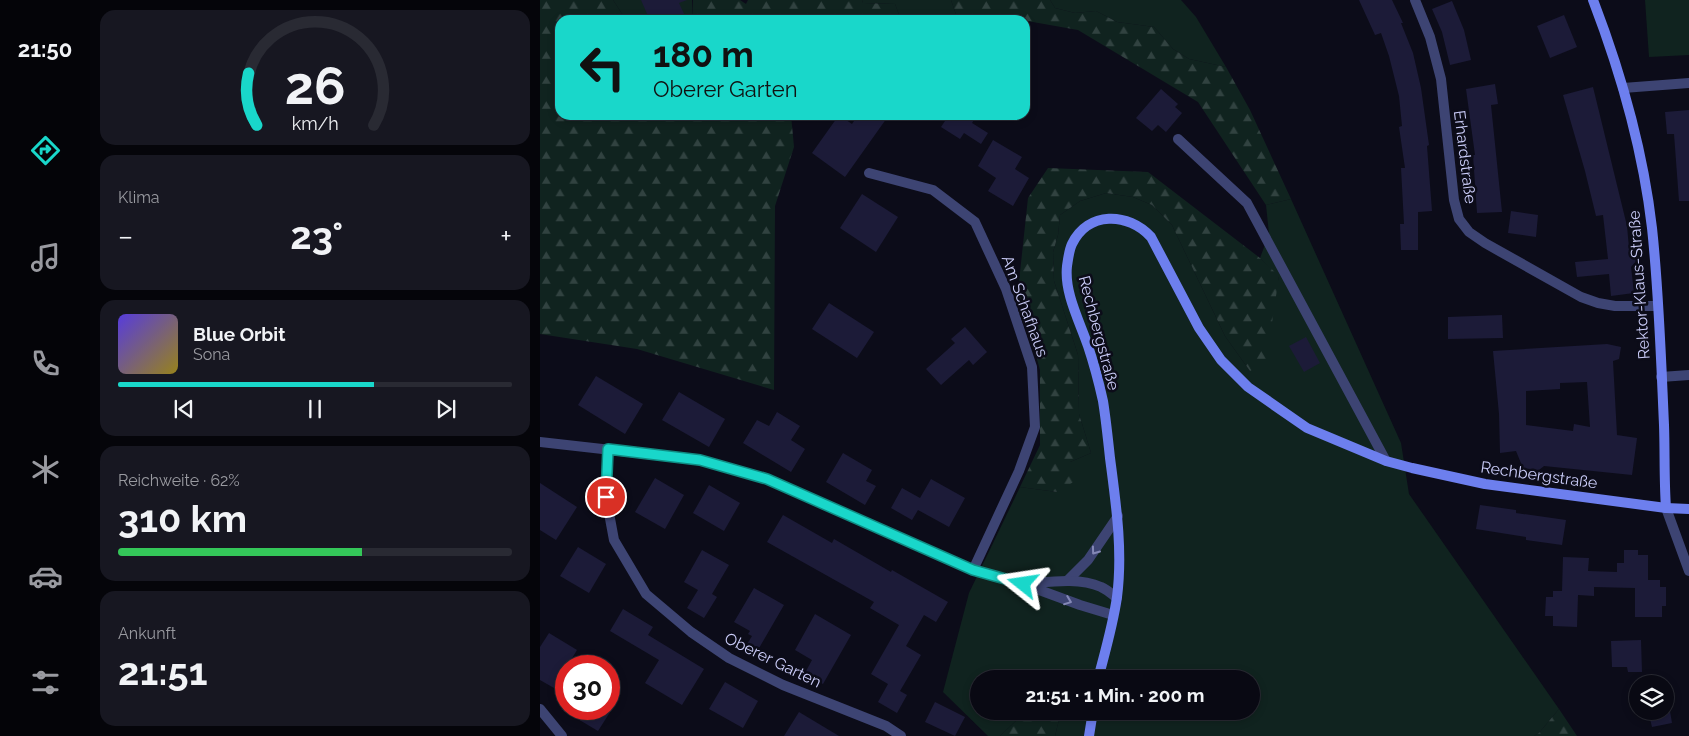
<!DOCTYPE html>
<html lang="de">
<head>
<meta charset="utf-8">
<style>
  body { margin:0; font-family:Raleway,sans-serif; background:#171721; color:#f1f3f6; height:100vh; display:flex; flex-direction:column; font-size:19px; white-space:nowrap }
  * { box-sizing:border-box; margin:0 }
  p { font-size:16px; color:#999aa0 }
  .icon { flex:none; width:28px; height:28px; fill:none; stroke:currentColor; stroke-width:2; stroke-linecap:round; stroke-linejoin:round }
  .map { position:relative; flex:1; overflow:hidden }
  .drawer { display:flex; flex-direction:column; gap:10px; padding:10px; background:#05050a; width:450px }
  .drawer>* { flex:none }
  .banner { position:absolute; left:15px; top:15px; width:475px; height:105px; border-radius:15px; box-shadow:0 2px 8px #0003,0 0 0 1px #292a33; background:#19d7ca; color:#111; overflow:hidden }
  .buttons { position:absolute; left:1089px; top:675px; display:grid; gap:10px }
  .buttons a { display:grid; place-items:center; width:45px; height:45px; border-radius:50%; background:#090913; box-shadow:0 2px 8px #0003,0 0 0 1px #292a33; font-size:25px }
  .speed { position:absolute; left:15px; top:655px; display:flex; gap:10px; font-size:25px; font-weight:700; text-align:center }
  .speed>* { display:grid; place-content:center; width:65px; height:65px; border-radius:50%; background:#090913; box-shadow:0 2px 8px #0003,0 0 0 1px #292a33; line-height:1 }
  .speed .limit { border:8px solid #d22; background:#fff; color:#111 }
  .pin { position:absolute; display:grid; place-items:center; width:42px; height:42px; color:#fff; margin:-21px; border:2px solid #fff; border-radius:50%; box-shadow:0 1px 5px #0007 }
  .me { position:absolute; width:55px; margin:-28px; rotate:285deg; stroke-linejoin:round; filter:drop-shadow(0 0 4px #0008) }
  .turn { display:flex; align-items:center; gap:18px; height:105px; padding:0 15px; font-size:22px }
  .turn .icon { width:65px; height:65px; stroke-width:2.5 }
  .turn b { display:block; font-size:35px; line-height:42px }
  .big { font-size:38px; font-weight:700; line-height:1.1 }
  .drawer .widget { flex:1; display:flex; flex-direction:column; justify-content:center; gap:8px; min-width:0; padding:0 18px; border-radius:15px; background:#171721 }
  .drawer .dial { align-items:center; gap:0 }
  .dial svg { height:130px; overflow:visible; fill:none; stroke:#292a33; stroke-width:7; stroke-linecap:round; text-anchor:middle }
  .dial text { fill:#f1f3f6; stroke:none }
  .song { display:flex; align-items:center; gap:15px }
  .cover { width:60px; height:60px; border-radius:8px; background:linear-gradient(135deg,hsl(250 70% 55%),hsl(50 70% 35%)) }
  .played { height:5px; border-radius:2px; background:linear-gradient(90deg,#19d7ca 65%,#292a33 65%) }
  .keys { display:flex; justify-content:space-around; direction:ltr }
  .heat { display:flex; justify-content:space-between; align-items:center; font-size:28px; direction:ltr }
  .charge { height:8px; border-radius:4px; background:linear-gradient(90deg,#34c759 62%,#292a33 0) }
  .trip { position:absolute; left:430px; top:670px; width:290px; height:50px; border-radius:25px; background:#090913; box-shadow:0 2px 8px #0003,0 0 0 1px #292a33; font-weight:700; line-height:50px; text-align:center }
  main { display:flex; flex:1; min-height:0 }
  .menu { display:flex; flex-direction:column; width:90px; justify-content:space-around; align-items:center; background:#040408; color:#999aa0 }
  .menu .icon { width:35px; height:35px }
  .menu .active { color:#19d7ca }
  .menu b { font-size:22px; color:#f1f3f6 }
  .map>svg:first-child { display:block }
  .green { fill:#10231f }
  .forest { fill:url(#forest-firs) }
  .building { fill:#1c1b38; fill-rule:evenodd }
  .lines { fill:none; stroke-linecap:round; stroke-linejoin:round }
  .minor { stroke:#3d4473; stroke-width:10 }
  .secondary { stroke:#6d7fee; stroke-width:10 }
  .oneway { stroke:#8488b6 }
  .route-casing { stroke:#108c83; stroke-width:12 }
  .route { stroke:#19d7ca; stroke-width:9 }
  .labels { text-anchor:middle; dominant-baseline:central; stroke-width:5; stroke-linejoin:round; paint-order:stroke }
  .street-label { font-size:16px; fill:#cbcdf9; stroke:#0c0c19 }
</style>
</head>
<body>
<main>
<nav class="menu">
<b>21:50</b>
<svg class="icon active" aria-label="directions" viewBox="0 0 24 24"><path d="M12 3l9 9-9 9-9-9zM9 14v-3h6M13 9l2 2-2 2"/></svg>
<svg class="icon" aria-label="music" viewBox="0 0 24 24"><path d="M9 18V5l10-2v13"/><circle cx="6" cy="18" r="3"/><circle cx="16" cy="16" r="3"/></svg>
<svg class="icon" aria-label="phone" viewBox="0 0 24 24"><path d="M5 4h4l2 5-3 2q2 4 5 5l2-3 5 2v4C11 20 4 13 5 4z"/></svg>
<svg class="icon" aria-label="climate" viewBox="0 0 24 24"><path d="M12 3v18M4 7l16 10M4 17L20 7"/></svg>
<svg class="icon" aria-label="car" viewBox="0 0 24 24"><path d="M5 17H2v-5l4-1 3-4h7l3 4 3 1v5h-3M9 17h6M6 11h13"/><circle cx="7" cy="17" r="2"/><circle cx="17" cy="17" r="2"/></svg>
<svg class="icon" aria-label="filters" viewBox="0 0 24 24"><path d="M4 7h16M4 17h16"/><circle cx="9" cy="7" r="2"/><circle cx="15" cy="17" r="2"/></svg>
</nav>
<section class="drawer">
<div class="widget dial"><svg viewBox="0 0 100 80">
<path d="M14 69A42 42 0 1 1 86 69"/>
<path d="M14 69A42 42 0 0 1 9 37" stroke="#19d7ca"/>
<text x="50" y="56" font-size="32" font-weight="700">26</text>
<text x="50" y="72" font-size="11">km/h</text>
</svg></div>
<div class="widget"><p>Klima</p>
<div class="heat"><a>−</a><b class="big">23°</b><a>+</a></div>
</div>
<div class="widget">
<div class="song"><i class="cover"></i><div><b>Blue Orbit</b><p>Sona</p></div></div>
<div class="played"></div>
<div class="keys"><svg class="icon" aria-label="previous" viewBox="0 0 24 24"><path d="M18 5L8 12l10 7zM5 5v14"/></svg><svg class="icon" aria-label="pause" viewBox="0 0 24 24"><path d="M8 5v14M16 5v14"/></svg><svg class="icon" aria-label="next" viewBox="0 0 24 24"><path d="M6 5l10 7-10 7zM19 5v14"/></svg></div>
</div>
<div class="widget"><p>Reichweite · 62%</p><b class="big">310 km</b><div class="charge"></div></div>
<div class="widget"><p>Ankunft</p><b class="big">21:51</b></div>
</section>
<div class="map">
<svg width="1149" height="736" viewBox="0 0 1149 736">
  <defs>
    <pattern id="forest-firs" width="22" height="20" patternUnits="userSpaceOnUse" patternTransform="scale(1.25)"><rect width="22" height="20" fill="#10231f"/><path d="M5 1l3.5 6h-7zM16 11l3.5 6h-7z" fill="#314240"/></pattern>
  </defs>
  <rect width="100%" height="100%" fill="#0c0c19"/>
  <!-- green -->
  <g class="green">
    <polygon points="73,0 152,0 152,20 86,20"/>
    <polygon points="322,0 411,0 418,20 361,20 355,4 323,3"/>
    <polygon points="510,0 641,0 656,17 686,67 649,59 633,49 614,27 577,22 556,11 535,13 515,8"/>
    <polygon points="1105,0 1149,0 1149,55 1109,57"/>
    <polygon points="566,193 593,197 612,205 632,225 685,336 710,371 739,277 720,258 729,234 726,205 751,199 861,443 869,494 1019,709 999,733 994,736 515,736 521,711 711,711 711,679 439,679 439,711 482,711 480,717 460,736 448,736 403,692 429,593 480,487 517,492 530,462 551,453 539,414 538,355 514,281 513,252 518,235 520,215 540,201"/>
  </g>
  <!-- forest -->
  <g class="forest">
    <polygon points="0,0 73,0 86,20 20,20 20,115 251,115 254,147 235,206 234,390 97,349 0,334"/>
    <polygon points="153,0 200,0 206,4 208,0 322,0 323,3 355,4 361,20 152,20"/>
    <polygon points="411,0 510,0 515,8 535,13 556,11 577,22 614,27 633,49 649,59 686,67 710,110 751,199 726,205 658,102 538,30 464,17 463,20 418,20"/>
    <polygon points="508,168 608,172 720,258 739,276 726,363 710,371 685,336 632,225 612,205 593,197 566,193 540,201 520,215 518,235 513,252 514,281 538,355 539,414 551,453 530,462 535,481 517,492 480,487 500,445 500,370 478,291 488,198"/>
    <polygon points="1019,709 1037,736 994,736 999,733"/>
    <polygon points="482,711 521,711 515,736 460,736 480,717"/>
  </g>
  <!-- building -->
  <g class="building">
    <polygon points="101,0 147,0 139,3 147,20 117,20 114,14 108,16"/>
    <polygon points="819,0 852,0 863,23 861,23 873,53 881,88 889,145 887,146 892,211 878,212 878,250 861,250 860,224 864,224 861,168 865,168 859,127 862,126 859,96 849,56 841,33 835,35"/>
    <polygon points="912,1 924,30 931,60 910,65 902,32 892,9"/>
    <polygon points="1024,15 1037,47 1010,58 997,26"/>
    <polygon points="955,84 958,104 951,105 962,212 937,213 933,155 935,155 926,89"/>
    <polygon points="1053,87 1087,226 1089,248 1096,253 1097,256 1097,260 1091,267 1094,293 1071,296 1069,274 1037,277 1035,262 1068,259 1063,215 1056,216 1045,171 1023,95"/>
    <polygon points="621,89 638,104 635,107 642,113 626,132 618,125 612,131 596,118"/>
    <polygon points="1149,110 1149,201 1139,201 1134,134 1127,134 1125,112"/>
    <polygon points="299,115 312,124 318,115 349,115 305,177 272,153"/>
    <polygon points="409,115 437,115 432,123 448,133 441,144 424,133 420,139 401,127"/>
    <polygon points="453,140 482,157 475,169 489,178 473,206 448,191 456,178 438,166"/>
    <polygon points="322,194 358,217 336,252 300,228"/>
    <polygon points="971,211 998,215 996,237 968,233"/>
    <polygon points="289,303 334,332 317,358 272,329"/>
    <polygon points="962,315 963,338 908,339 908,317"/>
    <polygon points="425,327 447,352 433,365 429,360 401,385 386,369 415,343 411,339"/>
    <polygon points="766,337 780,363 764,372 749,346"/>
    <path d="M1067 344 1081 347 1079 359 1073 361 1077 435 1097 438 1092 475 1004 466 999 470 983 468 976 451 960 453 959 414 953 351ZM1047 382 1050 427 1034 424 1033 431 986 425V391L1020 389V383Z"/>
    <polygon points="56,376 103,404 85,434 38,405"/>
    <polygon points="139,392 185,419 169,447 122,420"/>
    <polygon points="237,412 260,426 251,440 265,449 251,472 203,443 217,420 229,426"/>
    <polygon points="303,453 332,470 326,481 336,486 325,505 286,482"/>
    <polygon points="115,478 144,495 125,529 95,512"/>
    <polygon points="391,479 425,498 409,527 378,510 372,520 351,508 362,488 380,498"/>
    <polygon points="0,483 37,507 16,540 0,530"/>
    <polygon points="169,485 200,503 184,531 153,513"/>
    <polygon points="940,505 976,510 976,513 1026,520 1022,545 986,540 986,537 936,529"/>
    <polygon points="243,515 292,543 294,539 351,572 352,570 408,602 396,622 384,615 366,646 381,655 360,691 367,695 357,713 338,702 348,684 331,674 359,625 330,608 334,602 227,542"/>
    <polygon points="38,547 66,564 49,593 20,576"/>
    <polygon points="162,550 189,565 172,594 177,597 164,618 147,608 158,590 144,582"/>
    <polygon points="1084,550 1098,550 1098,555 1108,555 1108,580 1120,580 1120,587 1126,587 1126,606 1122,606 1122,617 1095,617 1095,588 1054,587 1054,596 1038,595 1037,627 1013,626 1013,616 1005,616 1006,597 1013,597 1013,591 1022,591 1023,557 1049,558 1048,571 1077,572 1077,563 1084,563"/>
    <polygon points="214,588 244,605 215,655 204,649 212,636 208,634 210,631 194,622"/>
    <polygon points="83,609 113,627 108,635 164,669 142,705 105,683 119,660 70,631"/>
    <polygon points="275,614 311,635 283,684 265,673 272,660 255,650"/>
    <polygon points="9,633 37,650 14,688 0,680 0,647"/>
    <polygon points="1101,640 1102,672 1088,672 1087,667 1072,667 1071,641"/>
    <polygon points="185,682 218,701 203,728 169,709"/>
    <polygon points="395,702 425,717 415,736 385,722"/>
    <polygon points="21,709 72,709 58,731"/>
    <polygon points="1108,711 1130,711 1132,723 1112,727"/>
    <polygon points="259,712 299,736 244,736"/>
  </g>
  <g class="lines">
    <!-- minor -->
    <g class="minor">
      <polyline points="875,0 890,37 901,79 914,200 919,219 929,232 945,243 1041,297 1058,303 1075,306 1117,306"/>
      <polyline points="1083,88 1149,83"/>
      <polyline points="638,139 707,203 846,461"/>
      <polyline points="329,173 393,190 435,222 466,289 492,367 495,427 479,471 433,570"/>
      <polyline points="1121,377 1149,375"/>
      <polyline points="0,442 160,460 227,479 433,570 483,584 540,605 573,615"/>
      <polyline points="68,449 66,497 74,540 106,594 151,632 189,658 243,685 346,726 361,736"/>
      <polyline points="1126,508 1149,571"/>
      <polyline points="527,581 548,560 578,516"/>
      <path d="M486 584C510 582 538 577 561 587 566 589 572 594 577 598"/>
      <polyline points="0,709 22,736"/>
    </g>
    <!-- secondary -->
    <g class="secondary">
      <path d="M1053 0C1081 73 1103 150 1112 228 1119 293 1121 359 1124 425 1125 453 1124 480 1126 508"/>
      <path d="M558 679C565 652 573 625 577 597 583 551 576 504 570 458 568 439 566 420 563 401 559 383 554 364 548 346 540 322 524 293 527 266 528 260 529 250 532 244 548 211 588 212 611 237L659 328 681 360 708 387 767 428 846 461 872 468 945 484 1126 508 1149 509"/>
      <polyline points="549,736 553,711"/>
    </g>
  </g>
  <!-- one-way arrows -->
  <defs><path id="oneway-chevron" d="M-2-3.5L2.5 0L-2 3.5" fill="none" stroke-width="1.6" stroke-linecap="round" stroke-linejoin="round" transform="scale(1.25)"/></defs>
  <g class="oneway">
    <use href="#oneway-chevron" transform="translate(555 551) rotate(126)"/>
    <use href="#oneway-chevron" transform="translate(528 601) rotate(21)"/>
  </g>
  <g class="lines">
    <!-- route casing -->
    <g class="route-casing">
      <polyline id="route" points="66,497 68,449 160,460 227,479 433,570 483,584"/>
    </g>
    <!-- route -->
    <use href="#route" class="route"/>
  </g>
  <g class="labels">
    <!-- street labels -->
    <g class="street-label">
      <text transform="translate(925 157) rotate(83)">Erhardstraße</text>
      <text transform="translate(1099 285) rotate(-94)">Rektor-Klaus-Straße</text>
      <text transform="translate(485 306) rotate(70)">Am Schafhaus</text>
      <text transform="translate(559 333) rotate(75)">Rechbergstraße</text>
      <text transform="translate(999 475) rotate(8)">Rechbergstraße</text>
      <text transform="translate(233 660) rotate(26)">Oberer Garten</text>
    </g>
  </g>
</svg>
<div class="buttons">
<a><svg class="icon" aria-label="layers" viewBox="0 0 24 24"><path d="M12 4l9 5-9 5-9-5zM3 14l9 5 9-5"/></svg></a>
</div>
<div class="speed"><div class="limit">30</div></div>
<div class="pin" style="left:66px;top:497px;background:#d93025"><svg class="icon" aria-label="arrive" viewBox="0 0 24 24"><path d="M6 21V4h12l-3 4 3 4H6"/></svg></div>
<svg class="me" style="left:483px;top:584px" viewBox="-20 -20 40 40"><path d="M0-17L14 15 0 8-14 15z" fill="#19d7ca" stroke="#fff" stroke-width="4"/></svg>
<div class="trip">21:51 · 1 Min. · 200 m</div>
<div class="banner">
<div class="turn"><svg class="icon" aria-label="left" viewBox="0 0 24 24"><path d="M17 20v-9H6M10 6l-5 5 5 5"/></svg><div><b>180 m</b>Oberer Garten</div></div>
</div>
</div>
</main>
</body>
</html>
